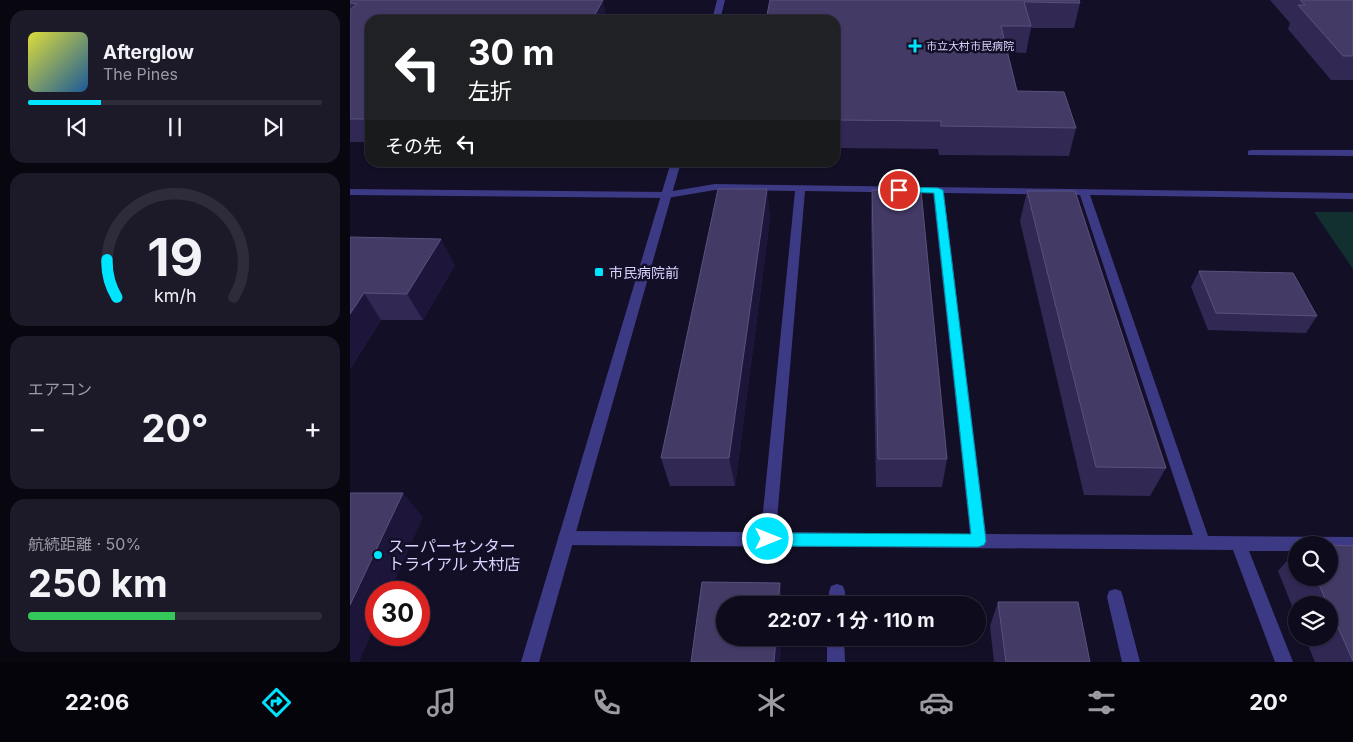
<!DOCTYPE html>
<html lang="ja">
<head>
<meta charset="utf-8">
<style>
  body { margin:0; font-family:Inter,"Noto Sans JP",sans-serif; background:#1c1929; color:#f1f3f6; height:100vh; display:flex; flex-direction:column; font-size:19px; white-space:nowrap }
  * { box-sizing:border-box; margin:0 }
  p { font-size:16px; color:#9b9ba3 }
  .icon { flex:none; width:28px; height:28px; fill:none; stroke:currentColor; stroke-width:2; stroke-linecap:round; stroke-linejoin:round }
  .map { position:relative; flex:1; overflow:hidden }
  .panel { display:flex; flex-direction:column; gap:10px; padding:10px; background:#08060f; width:350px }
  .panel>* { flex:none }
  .banner { position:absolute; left:15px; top:15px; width:475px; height:152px; border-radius:15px; box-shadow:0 1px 4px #0004,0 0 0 1px #2e2b3b; background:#202124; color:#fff; overflow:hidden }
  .tools { position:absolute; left:938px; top:536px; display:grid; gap:10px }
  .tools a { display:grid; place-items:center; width:50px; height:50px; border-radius:50%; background:#0e0b1c; box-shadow:0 1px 4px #0004,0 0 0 1px #2e2b3b; font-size:25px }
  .speed { position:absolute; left:15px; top:581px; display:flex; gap:10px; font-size:25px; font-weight:700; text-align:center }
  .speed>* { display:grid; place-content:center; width:65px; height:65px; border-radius:50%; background:#0e0b1c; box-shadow:0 1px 4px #0004,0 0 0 1px #2e2b3b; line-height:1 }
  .speed .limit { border:8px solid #d22; background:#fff; color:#111 }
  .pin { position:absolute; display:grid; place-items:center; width:42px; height:42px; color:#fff; margin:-21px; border:2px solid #fff; border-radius:50%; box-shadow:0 1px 5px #0007 }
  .me { position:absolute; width:55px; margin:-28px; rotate:90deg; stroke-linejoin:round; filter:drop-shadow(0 0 4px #0008) }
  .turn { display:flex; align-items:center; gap:18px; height:105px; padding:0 20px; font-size:22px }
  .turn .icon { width:65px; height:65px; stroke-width:2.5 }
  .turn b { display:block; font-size:35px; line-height:42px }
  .then { display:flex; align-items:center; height:48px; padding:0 20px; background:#0003; gap:10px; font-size:19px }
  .big { font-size:38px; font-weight:700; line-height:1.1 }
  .panel .card { flex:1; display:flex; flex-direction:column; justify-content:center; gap:8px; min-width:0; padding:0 18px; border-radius:15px; background:#1c1929 }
  .panel .dial { align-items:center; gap:0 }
  .dial svg { height:130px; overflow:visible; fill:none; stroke:#2e2b3b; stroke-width:7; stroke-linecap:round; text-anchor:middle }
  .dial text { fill:#f1f3f6; stroke:none }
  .song { display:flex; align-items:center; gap:15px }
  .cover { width:60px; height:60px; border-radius:8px; background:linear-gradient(135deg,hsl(60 70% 55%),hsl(210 70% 35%)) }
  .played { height:5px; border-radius:2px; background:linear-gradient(90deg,#00e5ff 25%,#2e2b3b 25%) }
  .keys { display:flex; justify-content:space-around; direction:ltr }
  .heat { display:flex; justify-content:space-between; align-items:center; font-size:28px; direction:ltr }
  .charge { height:8px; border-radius:4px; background:linear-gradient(90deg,#34c759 50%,#2e2b3b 0) }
  .trip { position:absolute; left:366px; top:596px; width:270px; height:50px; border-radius:25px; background:#0e0b1c; box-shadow:0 1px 4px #0004,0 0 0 1px #2e2b3b; font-weight:700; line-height:50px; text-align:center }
  .tab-bar { display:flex; height:80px; justify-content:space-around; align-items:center; background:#06040b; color:#9b9ba3 }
  .tab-bar .icon { width:35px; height:35px }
  .tab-bar .on { color:#00e5ff }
  .tab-bar b { font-size:22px; color:#f1f3f6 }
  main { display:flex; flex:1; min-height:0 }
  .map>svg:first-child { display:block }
  .green { fill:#12302f }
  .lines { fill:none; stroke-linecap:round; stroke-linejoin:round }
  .minor { fill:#3d3a85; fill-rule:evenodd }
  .tertiary { fill:#3d3a85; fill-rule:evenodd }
  .wall { fill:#312854 }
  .shaded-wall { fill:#1d163a }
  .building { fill:#433a66; stroke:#5a527e }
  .route { fill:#00e5ff; stroke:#0095a6 }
  .poi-dot { fill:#00e5ff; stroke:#130f26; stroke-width:2 }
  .labels { text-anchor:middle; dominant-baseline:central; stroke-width:5; stroke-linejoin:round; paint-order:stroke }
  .far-poi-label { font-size:11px; fill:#d9d4ff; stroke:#130f26; text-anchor:start }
  .poi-label { font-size:14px; fill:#d9d4ff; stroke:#130f26; text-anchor:start }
  .near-poi-label { font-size:16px; fill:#d9d4ff; stroke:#130f26; text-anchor:start }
</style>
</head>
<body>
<main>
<section class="panel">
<div class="card">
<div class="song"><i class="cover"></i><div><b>Afterglow</b><p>The Pines</p></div></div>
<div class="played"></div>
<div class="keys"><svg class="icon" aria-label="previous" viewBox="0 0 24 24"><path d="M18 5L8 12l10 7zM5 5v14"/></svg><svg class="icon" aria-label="pause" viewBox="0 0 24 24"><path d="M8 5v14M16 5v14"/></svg><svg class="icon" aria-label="next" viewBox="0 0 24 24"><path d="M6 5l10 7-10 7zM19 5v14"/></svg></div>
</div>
<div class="card dial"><svg viewBox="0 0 100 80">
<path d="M14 69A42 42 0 1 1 86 69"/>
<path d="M14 69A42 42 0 0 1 8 46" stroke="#00e5ff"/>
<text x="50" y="56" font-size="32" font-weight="700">19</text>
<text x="50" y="72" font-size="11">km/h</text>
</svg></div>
<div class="card"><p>エアコン</p>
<div class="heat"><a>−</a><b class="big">20°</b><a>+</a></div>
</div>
<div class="card"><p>航続距離 · 50%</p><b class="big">250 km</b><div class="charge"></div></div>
</section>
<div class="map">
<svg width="1003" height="662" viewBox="0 0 1003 662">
  <rect width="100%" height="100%" fill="#130f26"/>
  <!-- green -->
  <polygon class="green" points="964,212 1003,212 1003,269"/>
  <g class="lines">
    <!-- minor -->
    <g class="minor">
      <polygon points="901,150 1003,150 1003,156 898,155 898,151"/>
      <path d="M365 184 1003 193V199L740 195 858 536 1003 537V551H979V545H946V551H899L943 662H925L883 550 216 545 210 543 208 538 210 533 216 531 411 532 445 191 365 190 317 198 0 195V189L317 192ZM455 191 583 193 620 534 426 532ZM594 193 730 195 843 535 636 534Z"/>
      <polygon points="487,584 493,586 495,592 495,605 479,605 479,592 481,586"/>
      <polygon points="765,589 771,591 773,597 790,662 772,662 757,597 759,591"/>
      <polygon points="477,638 494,638 495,662 477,662"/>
    </g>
    <!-- tertiary -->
    <g class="tertiary">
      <polygon points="367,0 375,0 370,20 362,20"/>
      <polygon points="321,162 331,162 189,662 171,662"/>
    </g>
  </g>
  <!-- wall -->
  <g class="wall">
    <polygon points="244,0 20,20 20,142 0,142 0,1"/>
    <polygon points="420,0 730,3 724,28 681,28 676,53 657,52 667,91 726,128 719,156 589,155 588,149 485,148 485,20 416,20"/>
    <polygon points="920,0 1003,0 1003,80 981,80 938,29 940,23"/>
    <polygon points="417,189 420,219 385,486 320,486 311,458"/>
    <polygon points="522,190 597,459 592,487 526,487 521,220"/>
    <polygon points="677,191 816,468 800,496 734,495 670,221"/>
    <polygon points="0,237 105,265 73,320 31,320 0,369"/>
    <polygon points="849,271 967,316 956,333 858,330 841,287"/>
    <polygon points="946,551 946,578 979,578 1003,662 965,662 955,638 979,638 979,605 946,605 946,616 928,571"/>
    <polygon points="648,602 740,662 644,662 640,626"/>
  </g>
  <!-- shaded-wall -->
  <g class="shaded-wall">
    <polygon points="253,0 257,20 242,20"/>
    <polygon points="417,189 420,219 385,486 379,458"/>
    <polygon points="91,239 105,265 73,320 57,294"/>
    <polygon points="14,293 31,320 0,369 0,314"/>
    <polygon points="53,493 73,517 40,592 26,592 26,623 9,662 0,662 0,605"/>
    <polygon points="430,583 433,605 428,605"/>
    <polygon points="426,638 432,638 430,662 424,662"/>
  </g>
  <!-- building -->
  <g class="building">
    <polygon points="1,0 253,0 242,20 20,20 20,119 0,119 0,10 7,4 0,3"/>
    <polygon points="420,0 729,0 730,3 674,2 681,26 651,26 667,91 714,92 726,128 591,126 591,121 485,120 485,20 398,20 416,20"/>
    <polygon points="950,0 1003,0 1003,56 993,56 948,5 955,5"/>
    <polygon points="368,189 417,189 379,458 311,458"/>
    <polygon points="522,190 571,190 597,459 528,459"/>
    <polygon points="677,191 725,191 816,468 746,467"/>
    <polygon points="0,237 91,239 57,294 14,293 0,314"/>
    <polygon points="849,271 943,273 967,316 866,313"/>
    <polygon points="0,493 53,493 0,605"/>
    <polygon points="979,545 1003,546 1003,661 966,578 979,578"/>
    <polygon points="352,582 430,583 428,605 375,605 375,638 426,638 424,662 341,662"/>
    <polygon points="648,602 728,602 740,662 656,662"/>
  </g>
  <!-- route -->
  <polygon class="route" points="549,187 588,188 593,190 636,541 634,545 628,547 418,546 413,544 411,539 413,535 418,533 621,534 584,193 545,192 544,190"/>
  <!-- markers -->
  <g class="poi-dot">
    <path d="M562.5 38.5h5v5h5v5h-5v5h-5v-5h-5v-5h5z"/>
    <rect x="244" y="267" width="10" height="10" rx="2.5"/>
    <circle cx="28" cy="555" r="5"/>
  </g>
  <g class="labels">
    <!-- far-poi labels -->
    <g class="far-poi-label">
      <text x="576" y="46">市立大村市民病院</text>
    </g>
    <!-- poi labels -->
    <g class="poi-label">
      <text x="259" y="272">市民病院前</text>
    </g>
    <!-- near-poi labels -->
    <g class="near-poi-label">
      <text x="38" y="546">スーパーセンター<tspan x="38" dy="18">トライアル 大村店</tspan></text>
    </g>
  </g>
</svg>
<div class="tools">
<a><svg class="icon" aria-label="search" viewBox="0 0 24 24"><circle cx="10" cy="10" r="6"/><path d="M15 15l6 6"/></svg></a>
<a><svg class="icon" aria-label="layers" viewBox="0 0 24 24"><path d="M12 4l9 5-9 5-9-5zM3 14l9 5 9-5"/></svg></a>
</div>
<div class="speed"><div class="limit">30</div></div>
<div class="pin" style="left:549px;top:190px;background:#d93025"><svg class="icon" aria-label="arrive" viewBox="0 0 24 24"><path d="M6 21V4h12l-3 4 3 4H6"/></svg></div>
<svg class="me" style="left:418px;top:539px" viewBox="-20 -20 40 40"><circle r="17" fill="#00e5ff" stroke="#fff" stroke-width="3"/><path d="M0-11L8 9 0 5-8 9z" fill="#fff"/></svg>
<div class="trip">22:07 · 1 分 · 110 m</div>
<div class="banner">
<div class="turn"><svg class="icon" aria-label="left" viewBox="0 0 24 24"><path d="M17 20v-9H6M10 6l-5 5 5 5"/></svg><div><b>30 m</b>左折</div></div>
<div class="then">その先<svg class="icon" aria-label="left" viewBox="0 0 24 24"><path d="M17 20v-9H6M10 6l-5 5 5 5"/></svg></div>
</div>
</div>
</main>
<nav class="tab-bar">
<b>22:06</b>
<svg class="icon on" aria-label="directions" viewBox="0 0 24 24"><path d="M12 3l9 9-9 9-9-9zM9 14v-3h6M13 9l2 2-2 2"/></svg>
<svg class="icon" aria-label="music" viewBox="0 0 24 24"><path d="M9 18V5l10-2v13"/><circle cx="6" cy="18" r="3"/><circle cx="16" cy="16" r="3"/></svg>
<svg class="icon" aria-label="phone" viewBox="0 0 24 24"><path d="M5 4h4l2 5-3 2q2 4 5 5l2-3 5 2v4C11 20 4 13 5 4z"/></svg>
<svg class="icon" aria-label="climate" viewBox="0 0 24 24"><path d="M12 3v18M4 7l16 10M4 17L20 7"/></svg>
<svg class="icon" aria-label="car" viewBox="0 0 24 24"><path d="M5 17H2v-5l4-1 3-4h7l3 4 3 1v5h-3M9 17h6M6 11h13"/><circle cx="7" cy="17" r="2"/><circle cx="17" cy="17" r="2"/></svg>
<svg class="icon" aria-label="filters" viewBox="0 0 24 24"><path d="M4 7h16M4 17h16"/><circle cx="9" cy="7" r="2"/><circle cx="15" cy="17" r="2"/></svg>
<b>20°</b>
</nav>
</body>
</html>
